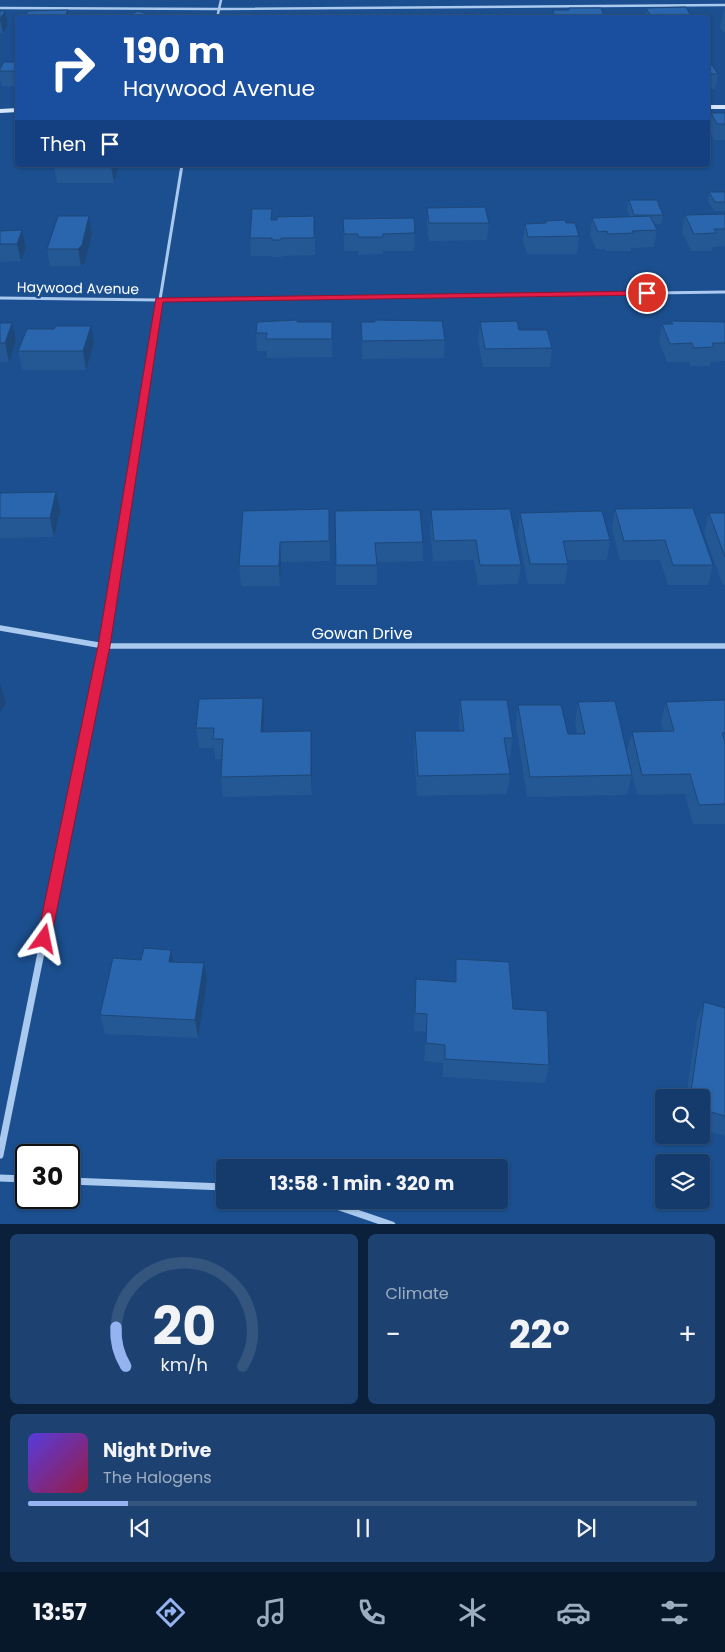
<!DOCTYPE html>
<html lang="en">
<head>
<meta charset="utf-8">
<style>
  body { margin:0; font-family:Poppins,sans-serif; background:#1d4271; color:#f1f3f6; height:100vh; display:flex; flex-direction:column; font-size:19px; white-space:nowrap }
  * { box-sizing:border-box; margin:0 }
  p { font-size:16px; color:#9dadc1 }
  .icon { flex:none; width:28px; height:28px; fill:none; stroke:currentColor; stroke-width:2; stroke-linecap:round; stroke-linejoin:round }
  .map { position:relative; height:1224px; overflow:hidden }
  .details { display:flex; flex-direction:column; gap:10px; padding:10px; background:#0b203b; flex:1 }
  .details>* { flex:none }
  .guide { position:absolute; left:15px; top:15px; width:695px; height:152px; border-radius:5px; box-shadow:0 1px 4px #0004,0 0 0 1px #33557e; background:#1a4fa0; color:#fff; overflow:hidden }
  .controls { position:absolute; left:655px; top:1089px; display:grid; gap:10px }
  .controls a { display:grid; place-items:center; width:55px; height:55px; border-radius:5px; background:#143b6b; box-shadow:0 1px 4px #0004,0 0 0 1px #33557e; font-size:25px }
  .speed { position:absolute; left:15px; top:1144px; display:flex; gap:10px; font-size:25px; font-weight:700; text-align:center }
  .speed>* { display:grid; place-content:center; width:65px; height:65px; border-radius:50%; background:#143b6b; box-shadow:0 1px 4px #0004,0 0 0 1px #33557e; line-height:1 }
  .speed .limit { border:2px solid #111; border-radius:8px; background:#fff; color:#111 }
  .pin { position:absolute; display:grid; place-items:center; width:42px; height:42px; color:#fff; margin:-21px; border:2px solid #fff; border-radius:50%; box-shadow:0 1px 5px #0007 }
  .me { position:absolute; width:55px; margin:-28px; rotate:12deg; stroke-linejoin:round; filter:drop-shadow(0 0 4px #0008) }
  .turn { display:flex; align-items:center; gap:18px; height:105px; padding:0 25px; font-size:22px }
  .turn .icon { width:65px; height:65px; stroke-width:2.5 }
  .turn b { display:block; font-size:35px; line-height:42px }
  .then { display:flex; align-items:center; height:48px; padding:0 25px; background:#0003; gap:10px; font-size:19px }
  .big { font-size:38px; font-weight:700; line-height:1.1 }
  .details .widget { flex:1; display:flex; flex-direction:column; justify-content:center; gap:8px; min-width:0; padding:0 18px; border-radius:8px; background:#1d4271 }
  .details .dial { align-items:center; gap:0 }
  .dial svg { height:130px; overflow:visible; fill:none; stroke:#33557e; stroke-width:7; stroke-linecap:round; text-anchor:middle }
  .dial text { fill:#f1f3f6; stroke:none }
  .song { display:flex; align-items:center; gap:15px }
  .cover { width:60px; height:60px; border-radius:8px; background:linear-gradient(135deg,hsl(250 70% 55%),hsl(340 70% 35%)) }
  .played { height:5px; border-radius:2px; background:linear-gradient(90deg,#95b2f1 15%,#33557e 15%) }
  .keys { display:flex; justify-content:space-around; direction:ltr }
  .heat { display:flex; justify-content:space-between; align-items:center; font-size:28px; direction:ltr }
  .details .tiles { flex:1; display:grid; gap:10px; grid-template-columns:1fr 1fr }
  .widget:last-child { grid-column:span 2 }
  .trip { position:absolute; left:216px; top:1159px; width:292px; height:50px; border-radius:5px; background:#143b6b; box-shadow:0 1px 4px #0004,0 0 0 1px #33557e; font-weight:700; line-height:50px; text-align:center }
  .tabs { display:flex; height:80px; justify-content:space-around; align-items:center; background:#08182b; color:#9dadc1 }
  .tabs .icon { width:35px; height:35px }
  .tabs .on { color:#95b2f1 }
  .tabs b { font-size:22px; color:#f1f3f6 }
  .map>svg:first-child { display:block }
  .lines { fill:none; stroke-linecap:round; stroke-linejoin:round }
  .street-far4 { stroke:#a9c9ee; stroke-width:2.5 }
  .street-far3 { stroke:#a9c9ee; stroke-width:3 }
  .street-far2 { stroke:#a9c9ee; stroke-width:4.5 }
  .street-far1 { stroke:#a9c9ee; stroke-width:5.5 }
  .street { stroke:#a9c9ee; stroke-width:7 }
  .secondary { fill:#d6e6fa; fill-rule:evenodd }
  .wall { fill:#245895 }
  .shaded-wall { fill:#1d4779 }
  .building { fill:#2a66ad; stroke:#1d4779 }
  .route { fill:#e11d48; stroke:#92132f }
  .labels { text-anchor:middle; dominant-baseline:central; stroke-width:5; stroke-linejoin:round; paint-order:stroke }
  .far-street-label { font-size:14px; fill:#fff; stroke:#1b4f8f }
  .street-label { font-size:16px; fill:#fff; stroke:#1b4f8f }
</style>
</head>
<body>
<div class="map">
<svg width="725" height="1225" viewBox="0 0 725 1225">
  <rect width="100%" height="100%" fill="#1b4f8f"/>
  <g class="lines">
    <!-- street-far4 -->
    <g class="street-far4">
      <polyline points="0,8 219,9 725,5"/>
      <polyline points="217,18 221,0"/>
    </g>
    <!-- street-far3 -->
    <g class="street-far3">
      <polyline points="0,298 159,300 725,292"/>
      <polyline points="155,330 182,165"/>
    </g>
    <!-- street-far2 -->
    <polyline class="street-far2" points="118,563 155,329"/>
    <!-- street-far1 -->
    <g class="street-far1">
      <polyline points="0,628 104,646 725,646"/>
      <polyline points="61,856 104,646 118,561"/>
    </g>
    <!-- street -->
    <g class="street">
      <polyline points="0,1155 61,854"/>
      <polyline points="0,1178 26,1179"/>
      <polyline points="69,1181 225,1187"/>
      <polyline points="319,1200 392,1225"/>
    </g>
    <!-- secondary -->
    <g class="secondary">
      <rect x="708" y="105" width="17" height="4"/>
      <polygon points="18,108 18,112 0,113 0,109"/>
    </g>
  </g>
  <!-- wall -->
  <g class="wall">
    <polygon points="569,8 605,18 552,18 553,10 569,10"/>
    <polygon points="646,8 691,16 691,18 645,18"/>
    <polygon points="724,8 725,8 725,32 723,32 720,27"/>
    <polygon points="0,11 8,25 3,33 0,33"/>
    <polygon points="18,50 18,86 2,86 0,78 0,69 15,62 14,56"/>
    <polygon points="708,65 718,74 715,89 708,89"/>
    <polygon points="711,113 725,113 725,140 714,140 709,129"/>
    <polygon points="55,165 119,165 114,183 57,183 54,166"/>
    <polygon points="709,192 725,192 725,211 714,211 708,201"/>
    <polygon points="629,200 663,215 661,224 654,224 657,230 654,247 631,248 631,251 606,251 605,249 596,249 590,235 592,218 630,217 627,209"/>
    <polygon points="427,208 489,223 487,240 429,241 427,225"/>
    <polygon points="272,209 272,220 315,233 315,255 282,256 282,257 273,257 273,256 251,256 250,238"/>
    <polygon points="725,214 725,246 713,247 712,251 691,251 682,232 685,215"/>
    <polygon points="89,216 92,233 85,263 81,266 50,266 47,249"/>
    <polygon points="343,219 415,233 414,251 383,251 383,254 358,255 358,251 344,251"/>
    <polygon points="546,221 566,223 579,236 577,254 527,254 523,241 525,224 546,223"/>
    <polygon points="0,231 26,248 21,261 0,262"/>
    <polygon points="671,321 725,322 725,361 711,362 710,366 690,366 689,362 667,362 659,342 662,324 671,324"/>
    <polygon points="297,322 332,322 332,357 267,358 267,351 257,351 256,333"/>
    <polygon points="361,322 445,340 444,358 362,359"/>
    <polygon points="480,322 519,330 552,348 550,367 483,367 478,340"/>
    <polygon points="0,323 16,342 9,362 0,362"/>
    <polygon points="94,344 86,370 22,370 18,351"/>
    <polygon points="0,493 60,512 54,537 0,538"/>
    <polygon points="329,509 330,561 281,562 280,586 241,586 239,566"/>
    <polygon points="615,509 713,565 708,585 668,585 660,560 620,560 612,529"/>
    <polygon points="431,510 521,565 518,584 478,585 474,560 433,561 430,529"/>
    <polygon points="335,511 423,542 423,561 377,562 377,585 336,585"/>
    <polygon points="520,513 610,540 607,560 567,560 568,564 565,584 528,584 518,532"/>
    <polygon points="709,513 725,513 725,585 723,585 704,533"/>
    <polygon points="460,700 513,738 510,758 507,758 510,774 507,794 417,796 414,751 415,731 460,731 459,720"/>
    <polygon points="725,700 725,824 693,824 685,794 637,795 627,752 632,732 663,731 661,722 666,702"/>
    <polygon points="578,702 632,775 627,795 527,797 516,725 518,705 568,734 577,734 575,722"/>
    <polygon points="264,718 264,732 311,731 312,795 223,797 221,777 222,759 215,759 214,748 199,748 196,728"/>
    <polygon points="171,950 173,962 207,982 198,1038 105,1034 100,1015 141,960"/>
    <polygon points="456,959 513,1009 549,1065 545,1083 443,1077 443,1063 424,1061 426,1032 414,1031 416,979 455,982"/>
    <polygon points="704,1002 725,1008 725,1136 701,1129 701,1098 686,1098 697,1021"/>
  </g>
  <!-- shaded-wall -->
  <g class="shaded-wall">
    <polygon points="68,10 69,18 64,18"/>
    <polygon points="5,11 8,25 3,33 0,19"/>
    <polygon points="112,165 119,165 114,183 111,166"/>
    <polygon points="89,216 92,233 85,263 81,266 78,249"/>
    <polygon points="22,230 26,248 21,261 17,244"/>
    <polygon points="12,323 16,342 9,362 5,343"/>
    <polygon points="91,326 94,344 86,370 83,351"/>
    <polygon points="56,492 60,512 54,537 50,518"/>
    <polygon points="280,542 281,562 280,586 279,566"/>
    <polygon points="0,683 6,703 0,712"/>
    <polygon points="263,698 264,718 263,752 261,732"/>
    <polygon points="311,731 312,751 312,795 311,775"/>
    <polygon points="171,950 174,969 169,962"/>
    <polygon points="204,963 207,982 198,1038 195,1020"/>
  </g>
  <!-- building -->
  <g class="building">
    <polygon points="686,7 691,16 671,16 672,18 652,18 646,8"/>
    <polygon points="569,8 601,8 605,18 555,18 553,10 569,10"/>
    <polygon points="68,10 64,18 24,18 28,11"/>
    <polygon points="0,11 5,11 0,19"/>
    <polygon points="138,11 161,18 122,18"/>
    <polygon points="443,16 443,18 411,18 411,17"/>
    <rect x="487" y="16" width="32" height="2"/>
    <polygon points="17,50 18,56 14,56"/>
    <polygon points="4,62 18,62 18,71 0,71 0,69"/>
    <polygon points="708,65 712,65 718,74 708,74"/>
    <polygon points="711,113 725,113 725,124 717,124"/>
    <polygon points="55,165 112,165 111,166 54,166"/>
    <polygon points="709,192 725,192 725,202 715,202"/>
    <polygon points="629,200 657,200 663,215 634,215"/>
    <polygon points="485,207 489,223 429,223 427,208"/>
    <polygon points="252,209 272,209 271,220 277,220 277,217 314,216 314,238 281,238 281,240 272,240 272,238 250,238"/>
    <polygon points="725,214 725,229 714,229 716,233 694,234 685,215"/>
    <polygon points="58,216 89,216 82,245 78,249 47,249"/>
    <polygon points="650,216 657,230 632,231 634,233 608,234 607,231 598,232 592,218"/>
    <polygon points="414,218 415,233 383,234 383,237 358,237 358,234 344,234 343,219"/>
    <polygon points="565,220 566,223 575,223 579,236 528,237 525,224 546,223 546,221"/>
    <polygon points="22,230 17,244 0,244 0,231"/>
    <polygon points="297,320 297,322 332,322 332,339 266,339 267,333 256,333 257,322"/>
    <polygon points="375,320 442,321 445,340 362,341 361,322 375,322"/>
    <polygon points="517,321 519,330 547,330 552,348 485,349 480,322"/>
    <polygon points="671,321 725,322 725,343 712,343 714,347 694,348 692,343 670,344 662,324 673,324"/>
    <polygon points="0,323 12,323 5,343 0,343"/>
    <polygon points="56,326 91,326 83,351 18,351 27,329 54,329"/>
    <polygon points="56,492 50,518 0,518 0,493"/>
    <polygon points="693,508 713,565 673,565 665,540 624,541 615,509"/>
    <polygon points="329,509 329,541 280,542 279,566 239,566 243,511"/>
    <polygon points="510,509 521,565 480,565 476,540 434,541 431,510"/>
    <polygon points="420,510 423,542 375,543 377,565 336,565 335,511"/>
    <polygon points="602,511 610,540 563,541 568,564 530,564 520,513"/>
    <polygon points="709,513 725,513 725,557"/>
    <polygon points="263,698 261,732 311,731 311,775 221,777 223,739 213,739 214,728 196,728 199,699"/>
    <polygon points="460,700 507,700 513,738 504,738 510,774 418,776 415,731 464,731"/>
    <polygon points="725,700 725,733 722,733 725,742 725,804 699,805 690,774 642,775 632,732 674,731 666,702"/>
    <polygon points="615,701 632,775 530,777 518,705 561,705 568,734 585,734 578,702"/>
    <polygon points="144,948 171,950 169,962 204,963 195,1020 100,1015 113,958 141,960"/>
    <polygon points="456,959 509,962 513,1009 547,1011 549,1065 445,1059 445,1045 426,1043 427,1014 415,1013 416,979 456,982"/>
    <polygon points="704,1002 725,1008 725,1116 701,1109 701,1098 690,1098"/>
  </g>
  <!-- route -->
  <polygon class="route" points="647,291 651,293 650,295 163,302 110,646 51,939 49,944 44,946 39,944 37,939 98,646 156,298"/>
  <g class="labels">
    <!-- far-street labels -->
    <g class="far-street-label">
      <text transform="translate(78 288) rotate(1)">Haywood Avenue</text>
    </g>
    <!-- street labels -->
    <g class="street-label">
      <text x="362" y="633">Gowan Drive</text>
    </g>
  </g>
</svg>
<div class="controls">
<a><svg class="icon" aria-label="search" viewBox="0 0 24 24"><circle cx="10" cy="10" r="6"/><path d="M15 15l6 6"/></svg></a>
<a><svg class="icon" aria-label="layers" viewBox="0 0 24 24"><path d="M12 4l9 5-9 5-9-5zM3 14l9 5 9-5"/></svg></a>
</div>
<div class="speed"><div class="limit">30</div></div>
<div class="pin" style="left:647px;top:293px;background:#d93025"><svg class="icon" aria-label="arrive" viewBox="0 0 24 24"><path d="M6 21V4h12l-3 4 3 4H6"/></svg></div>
<svg class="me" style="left:44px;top:939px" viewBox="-20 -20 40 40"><path d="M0-17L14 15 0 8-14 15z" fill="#e11d48" stroke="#fff" stroke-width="4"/></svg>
<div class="trip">13:58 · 1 min · 320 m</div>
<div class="guide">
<div class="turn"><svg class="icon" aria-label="right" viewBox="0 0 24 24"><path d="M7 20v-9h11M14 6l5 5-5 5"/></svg><div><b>190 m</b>Haywood Avenue</div></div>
<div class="then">Then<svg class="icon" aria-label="arrive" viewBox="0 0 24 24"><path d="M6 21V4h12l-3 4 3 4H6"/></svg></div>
</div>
</div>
<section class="details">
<div class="tiles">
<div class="widget dial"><svg viewBox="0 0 100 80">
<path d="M14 69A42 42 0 1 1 86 69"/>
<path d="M14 69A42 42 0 0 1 8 45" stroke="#95b2f1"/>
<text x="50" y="56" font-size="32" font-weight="700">20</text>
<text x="50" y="72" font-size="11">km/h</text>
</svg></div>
<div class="widget"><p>Climate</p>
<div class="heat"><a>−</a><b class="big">22°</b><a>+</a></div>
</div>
<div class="widget">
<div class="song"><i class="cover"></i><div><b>Night Drive</b><p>The Halogens</p></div></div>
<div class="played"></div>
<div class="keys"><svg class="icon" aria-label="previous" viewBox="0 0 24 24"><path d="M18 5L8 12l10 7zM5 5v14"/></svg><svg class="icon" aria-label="pause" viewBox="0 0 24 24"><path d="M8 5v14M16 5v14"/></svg><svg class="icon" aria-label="next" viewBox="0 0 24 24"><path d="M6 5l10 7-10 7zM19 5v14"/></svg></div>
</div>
</div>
</section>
<nav class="tabs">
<b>13:57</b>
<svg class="icon on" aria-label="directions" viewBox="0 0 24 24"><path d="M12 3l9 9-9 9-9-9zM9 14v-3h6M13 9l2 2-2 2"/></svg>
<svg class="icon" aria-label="music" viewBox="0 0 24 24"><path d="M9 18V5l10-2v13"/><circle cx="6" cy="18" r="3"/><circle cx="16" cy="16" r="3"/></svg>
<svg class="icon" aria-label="phone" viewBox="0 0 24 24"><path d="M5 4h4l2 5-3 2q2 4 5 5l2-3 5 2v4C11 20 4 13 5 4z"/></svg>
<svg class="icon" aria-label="climate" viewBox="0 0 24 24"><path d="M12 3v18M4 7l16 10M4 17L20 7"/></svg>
<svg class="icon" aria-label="car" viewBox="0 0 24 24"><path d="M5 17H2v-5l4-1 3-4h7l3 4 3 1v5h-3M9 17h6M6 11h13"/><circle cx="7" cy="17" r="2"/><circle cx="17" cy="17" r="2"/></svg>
<svg class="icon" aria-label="filters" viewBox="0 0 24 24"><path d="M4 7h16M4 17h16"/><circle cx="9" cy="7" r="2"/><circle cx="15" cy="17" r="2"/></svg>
</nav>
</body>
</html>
